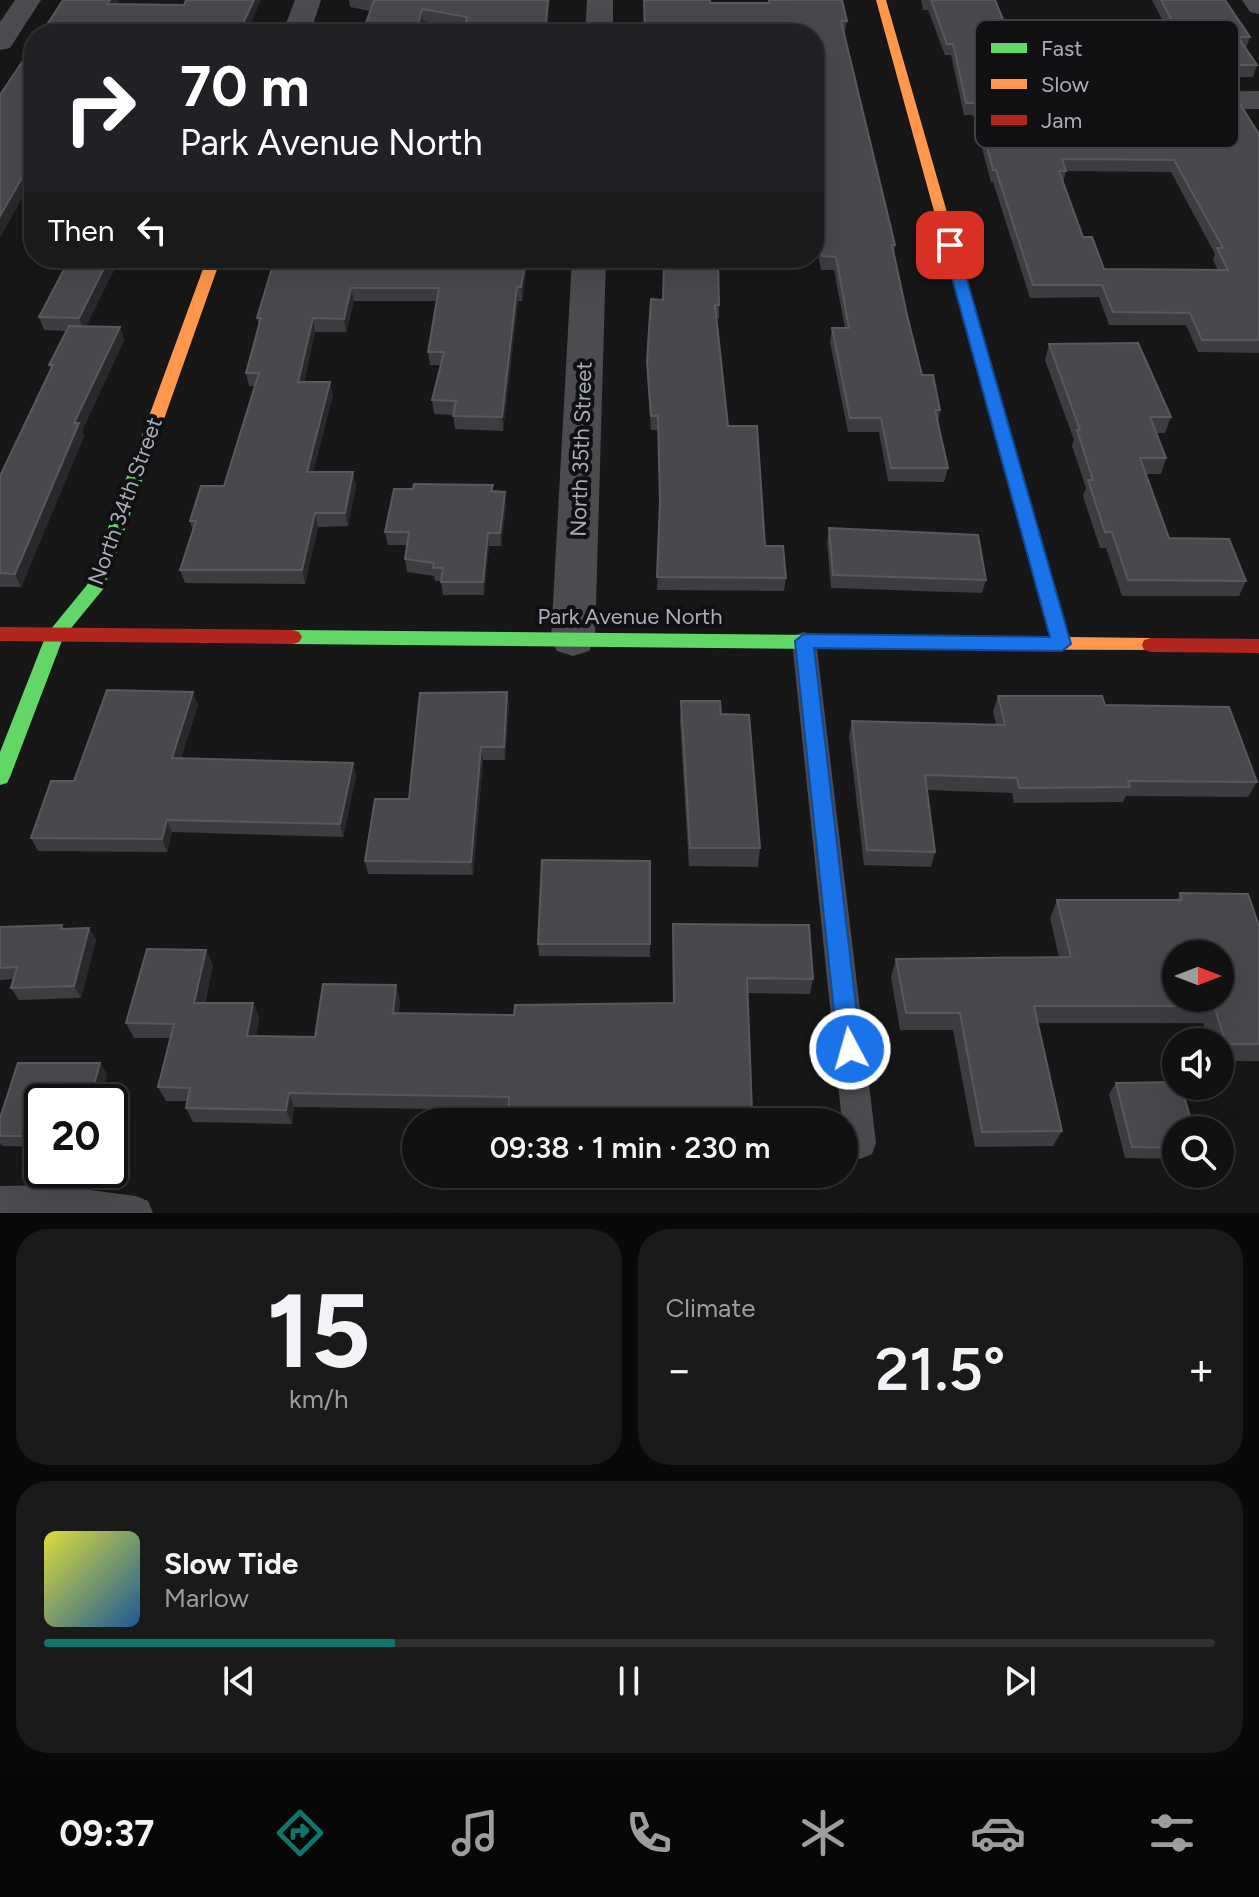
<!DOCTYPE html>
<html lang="en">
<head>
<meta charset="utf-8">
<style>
  body { margin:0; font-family:Figtree,sans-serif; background:#1a1a1a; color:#f1f3f6; height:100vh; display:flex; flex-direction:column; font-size:30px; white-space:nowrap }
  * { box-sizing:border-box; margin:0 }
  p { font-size:26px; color:#9c9d9f }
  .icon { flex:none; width:44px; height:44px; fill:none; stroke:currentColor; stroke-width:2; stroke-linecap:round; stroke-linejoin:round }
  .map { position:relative; height:1213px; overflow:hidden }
  .details { display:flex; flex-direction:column; gap:16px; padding:16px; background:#090909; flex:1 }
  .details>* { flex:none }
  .hud { position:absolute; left:24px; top:24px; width:800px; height:244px; border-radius:32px; box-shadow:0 8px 32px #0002,0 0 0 2px #303131; background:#202124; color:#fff; overflow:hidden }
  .needle { width:52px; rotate:90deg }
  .fabs { position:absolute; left:1162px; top:940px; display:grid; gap:16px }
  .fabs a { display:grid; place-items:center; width:72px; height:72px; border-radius:50%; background:#111; box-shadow:0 8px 32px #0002,0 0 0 2px #303131; font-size:40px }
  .speed { position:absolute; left:24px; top:1084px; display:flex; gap:16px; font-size:40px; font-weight:700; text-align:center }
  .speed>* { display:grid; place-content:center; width:104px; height:104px; border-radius:50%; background:#111; box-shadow:0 8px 32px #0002,0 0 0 2px #303131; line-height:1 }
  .speed .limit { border:4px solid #111; border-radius:12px; background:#fff; color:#111 }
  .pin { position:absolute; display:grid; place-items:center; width:68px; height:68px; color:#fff; margin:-34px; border-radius:16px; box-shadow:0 4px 12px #0006 }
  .me { position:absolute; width:88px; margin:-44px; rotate:354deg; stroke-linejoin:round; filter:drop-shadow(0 0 6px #0008) }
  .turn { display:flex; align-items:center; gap:28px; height:168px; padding:0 24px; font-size:36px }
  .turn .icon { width:104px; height:104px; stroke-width:2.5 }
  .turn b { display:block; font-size:56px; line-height:68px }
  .then { display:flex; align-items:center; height:76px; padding:0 24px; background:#0003; gap:16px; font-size:30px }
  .big { font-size:60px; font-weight:600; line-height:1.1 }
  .details .widget { flex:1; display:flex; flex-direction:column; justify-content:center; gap:12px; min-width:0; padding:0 28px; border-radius:32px; background:#1a1a1a }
  .details .dial { align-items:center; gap:0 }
  .dial b { font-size:104px; line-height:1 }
  .song { display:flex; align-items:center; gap:24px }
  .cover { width:96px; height:96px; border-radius:12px; background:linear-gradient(135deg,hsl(60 70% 55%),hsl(210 70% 35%)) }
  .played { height:8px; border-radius:4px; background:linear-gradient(90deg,#0f766e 30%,#303131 30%) }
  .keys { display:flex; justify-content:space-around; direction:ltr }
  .heat { display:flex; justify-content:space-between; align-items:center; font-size:44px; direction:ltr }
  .details .tiles { flex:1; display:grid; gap:16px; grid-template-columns:1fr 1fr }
  .widget:last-child { grid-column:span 2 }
  .trip { position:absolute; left:402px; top:1108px; width:456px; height:80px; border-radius:40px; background:#111; box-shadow:0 8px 32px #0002,0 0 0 2px #303131; font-weight:600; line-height:80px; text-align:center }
  .menu { display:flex; height:128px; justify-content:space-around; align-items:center; background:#070707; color:#9c9d9f }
  .menu .icon { width:56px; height:56px }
  .menu .on { color:#0f766e }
  .menu b { font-size:36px; color:#f1f3f6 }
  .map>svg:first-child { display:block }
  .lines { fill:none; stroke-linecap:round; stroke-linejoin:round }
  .lane { fill:#4b4c50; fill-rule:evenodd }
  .street { fill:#4b4c50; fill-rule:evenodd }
  .fast { fill:#63d668; fill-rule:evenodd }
  .slow { fill:#ff974d; fill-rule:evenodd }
  .jam { fill:#b3261e; fill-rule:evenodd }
  .wall { fill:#3c3d40; fill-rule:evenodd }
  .shaded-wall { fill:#28292a }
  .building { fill:#48494d; stroke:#57595e; stroke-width:2; fill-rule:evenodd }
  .route { fill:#1a73e8; stroke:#114b97; stroke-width:2 }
  .labels { text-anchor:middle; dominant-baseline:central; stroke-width:8; stroke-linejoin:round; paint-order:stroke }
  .street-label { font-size:22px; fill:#a8adb8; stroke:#111113 }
  .key { fill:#111113; stroke:#3e4045; stroke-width:2 }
  .key-label { font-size:22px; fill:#a8adb8 }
</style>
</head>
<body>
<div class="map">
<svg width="1259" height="1213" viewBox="0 0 1259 1213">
  <rect width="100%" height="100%" fill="#171717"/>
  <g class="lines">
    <!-- lane -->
    <g class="lane">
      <polygon points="804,632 813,635 816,641 876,1143 872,1154 860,1159 848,1154 844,1144 844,1122 842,1122 792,641 795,635"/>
      <polygon points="51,1185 136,1196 148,1201 153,1213 0,1213 0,1186"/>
    </g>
    <!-- street -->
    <g class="street">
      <polygon points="15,0 41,0 10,48 0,50 0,22"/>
      <polygon points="295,0 321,0 310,34 282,34"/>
      <polygon points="587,0 613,0 613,34 585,34"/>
      <polygon points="1242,0 1259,0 1259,14 1250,12"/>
      <polygon points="1259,91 1259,109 1069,111 1059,108 1054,102 1059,96 1069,93"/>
      <polygon points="572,258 606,258 595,639 589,651 573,656 557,651 551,639"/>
    </g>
    <!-- fast -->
    <g class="fast">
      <polygon points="156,414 164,419 104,588 63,638 10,777 7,783 0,785 0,752 46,635 87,585 148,419"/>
      <polygon points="293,630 815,635 822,637 824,642 822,647 815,649 293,644 287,642 284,637 287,632"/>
    </g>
    <!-- slow -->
    <g class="slow">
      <polygon points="876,0 886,0 1069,637 1151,638 1158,640 1160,645 1158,650 815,649 808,647 806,642 808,637 815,635 1051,637"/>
      <polygon points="207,258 221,258 164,419 156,424 150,423 148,419"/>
    </g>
    <!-- jam -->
    <g class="jam">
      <polygon points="0,627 293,630 299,632 302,637 299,642 293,644 0,641"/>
      <polygon points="1151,638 1259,639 1259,653 1151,652 1144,650 1142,645 1144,640"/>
    </g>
  </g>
  <!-- wall -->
  <g class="wall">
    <polygon points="349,0 550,0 465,29 423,21 420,34 362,34 370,11 350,7"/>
    <polygon points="768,0 842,0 847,21 844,34 895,245 894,255 907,315 922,375 940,410 938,423 948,468 944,482 888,481 879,432 848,432 830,342 832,328 845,328 834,270 821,270 814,234 814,34 710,3 768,3"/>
    <path d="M921 0H995L1009 34 1103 78 1100 90 1058 93 1057 94 1061 99 1072 102 1143 114 1202 115 1201 113 1205 101 1259 134V353L1198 352 1186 325H1109L1099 297 1030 298 993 182H991L973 115H964L951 55H945L928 10H923ZM1066 171 1171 172 1215 254 1213 260 1218 270 1104 269 1083 237 1063 183Z"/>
    <polygon points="1152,0 1225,0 1250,37 1246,48 1257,65 1253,77 1224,77 1220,88 1188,89 1160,41 1163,29 1167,29"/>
    <polygon points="70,258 164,258 159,269 115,268 86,326 120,327 124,340 82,431 84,436 21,587 0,587 0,476 51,369 49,365 66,331 44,330 39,317"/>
    <polygon points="275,258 528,258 522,301 518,301 503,431 455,429 453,415 434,414 432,400 441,365 430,365 428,352 436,301 354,301 346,332 315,332 304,382 333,395 313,472 353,472 356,486 348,526 318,527 305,584 185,583 180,570 193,531 190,521 224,486 255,386 249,386 246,373 259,327 257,318"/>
    <polygon points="651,299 719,305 719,319 716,318 728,426 765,546 786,578 784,591 657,590 660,512 658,430 651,430 647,374"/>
    <polygon points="1049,344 1171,417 1165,433 1156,433 1166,458 1161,474 1146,474 1169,538 1246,581 1239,596 1122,596 1106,548 1100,548 1083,496 1086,488 1072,446 1074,440 1045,360"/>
    <polygon points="493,485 493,491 506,505 501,546 489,546 484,595 443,595 441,581 435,581 434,576 407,572 405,559 407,545 388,545 385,532 413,489"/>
    <polygon points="829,528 986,580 982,593 831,588 827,542"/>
    <polygon points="507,692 509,705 505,760 483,760 473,875 368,874 365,861 409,799"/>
    <polygon points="998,696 1105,705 1257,782 1248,797 1126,796 1123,802 1014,803 1012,793 927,790 935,852 931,867 864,865 849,736 852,721 996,725 993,711"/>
    <polygon points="681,701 721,714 760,848 758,867 689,866 680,720"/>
    <polygon points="198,705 181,758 353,763 356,776 343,837 172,832 167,852 38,851 31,838 74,781"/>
    <polygon points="650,861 650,957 539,956 538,944"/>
    <polygon points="1180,893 1259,926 1259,1061 1220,1061 1220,1042 1209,1042 1203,1023 1037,1023 1062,1131 1053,1146 975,1147 953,1030 900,1030 891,977 896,959 1059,957 1050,918 1057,900 1177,900"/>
    <polygon points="673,924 813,979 810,994 747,993 752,1112 751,1122 508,1122 509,1110 294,1107 292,1124 193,1122 186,1108 187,1101 166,1101 158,1087 171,1038 134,1038 126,1023 213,965 205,1003 253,1003 259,1017 256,1036 315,1037 400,1000 399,1013 514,1015 673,1003"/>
    <polygon points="62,925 64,929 89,928 96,940 81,998 19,1000 11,988 13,979 0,980 0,927"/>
    <polygon points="100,1063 107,1074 100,1102 42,1102 42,1147 3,1146 0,1143 0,1118"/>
    <polygon points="1116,1083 1176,1130 1176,1159 1125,1158 1109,1094"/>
    <polygon points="550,1174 636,1174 636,1180 551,1179"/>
  </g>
  <!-- shaded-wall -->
  <g class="shaded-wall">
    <polygon points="110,0 120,0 110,16 107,4"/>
    <polygon points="254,0 261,0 246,34 238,34"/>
    <polygon points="548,0 550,0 547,34 545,34"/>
    <polygon points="422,9 423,21 420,34 416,34"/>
    <polygon points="1061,82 1058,93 1051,102 1054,90"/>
    <polygon points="34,157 34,177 0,238 0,216"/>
    <polygon points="109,258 112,258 115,268 84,331 79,318"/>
    <polygon points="156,258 164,258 159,269"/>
    <polygon points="526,258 528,258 522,301 521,287"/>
    <polygon points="517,287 518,301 503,431 502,417"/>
    <polygon points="351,288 354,301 346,332 344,319"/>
    <polygon points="313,318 315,332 301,395 298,382"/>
    <polygon points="120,327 124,340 82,431 84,436 21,587 15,574 74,423"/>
    <polygon points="330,382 333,395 310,486 307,472"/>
    <polygon points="353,472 356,486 348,526 345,513"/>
    <polygon points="505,492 506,505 501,546 500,533"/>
    <polygon points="315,513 318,527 305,584 302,570"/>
    <polygon points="488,533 489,546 484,595 483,582"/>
    <polygon points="193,692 198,705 177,771 172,758"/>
    <polygon points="507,692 509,705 505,760 504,747"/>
    <polygon points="481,747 483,760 473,875 471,862"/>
    <polygon points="353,763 356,776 343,837 340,824"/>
    <polygon points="167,820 172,832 167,852 162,839"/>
    <polygon points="89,928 96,940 81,998 74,986"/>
    <polygon points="206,950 213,965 201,1017 194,1003"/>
    <polygon points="396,985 400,1000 397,1027 393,1013"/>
    <polygon points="253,1003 259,1017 253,1050 247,1036"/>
    <polygon points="100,1063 107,1074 100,1102 89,1102"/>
    <polygon points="289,1093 294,1107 292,1124 286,1110"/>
  </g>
  <!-- building -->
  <g class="building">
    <polygon points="63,0 110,0 107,4 184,5 186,0 254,0 238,34 41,34"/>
    <polygon points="374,0 548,0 545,34 464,34 467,17 422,9 416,34 362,34"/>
    <polygon points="644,0 710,0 710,3 769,3 769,0 842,0 847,21 841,21 895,245 892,245 907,315 922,375 933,375 940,410 935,410 948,468 891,468 881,418 850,418 832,328 849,328 836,257 822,256 814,213 814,34 645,34"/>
    <path d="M931 0H995L1009 34 1077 32 1103 78 1061 82 1054 90 1061 99 1072 102H1117L1122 110H1140L1143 114 1213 115 1205 101H1238L1259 134V340H1202L1190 313 1113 312 1102 285H1033L996 170H993L975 103H966L953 44H947ZM1062 159 1174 160 1223 248H1217L1228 270 1104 269 1092 237H1083L1059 171H1066Z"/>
    <polygon points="1161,0 1225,0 1250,37 1238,37 1257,65 1217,65 1224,77 1191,77 1163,29 1176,29"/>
    <polygon points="34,44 34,157 0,216 0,95"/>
    <polygon points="70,258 109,258 79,318 39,317"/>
    <polygon points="275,258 526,258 521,287 517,287 502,417 453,416 456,401 432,400 444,352 428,352 439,288 351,288 344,319 313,318 298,382 330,382 307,472 353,472 345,513 315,513 302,570 180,570 196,521 190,521 201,486 224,486 259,373 246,373 261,318 257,318"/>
    <polygon points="664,262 718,263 719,305 715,305 728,426 757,426 765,546 783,546 786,578 657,577 660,502 658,416 651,416 647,361 651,299 663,300"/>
    <polygon points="69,326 120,327 74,423 79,423 15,574 0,573 0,476 53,365 49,365"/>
    <polygon points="1138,343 1171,417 1150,417 1166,458 1140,458 1169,538 1229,539 1246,581 1128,580 1112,532 1105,532 1088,480 1093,480 1077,430 1080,430 1049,344"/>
    <polygon points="414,484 493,485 491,491 505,492 500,533 488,533 483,582 441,582 443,568 433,568 434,563 405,559 409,532 385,532 394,489 413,489"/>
    <polygon points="829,528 978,535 986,580 833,575"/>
    <polygon points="107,690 193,692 172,758 353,763 340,824 167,820 162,839 31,838 51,781 74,781"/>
    <polygon points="507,692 504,747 481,747 471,862 365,861 375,799 409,799 420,693"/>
    <polygon points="998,696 1102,696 1105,705 1229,707 1257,782 1128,781 1130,787 1019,788 1017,778 925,775 935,852 867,850 852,721 1005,725"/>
    <polygon points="681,701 720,701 721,714 749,715 760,848 690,848"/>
    <polygon points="542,860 650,861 650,944 538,944"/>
    <path d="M1180 893 1248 894 1259 926V1044H1226L1214 1006H1034L1062 1131 982 1132 960 1013H906L896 959 1071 957 1057 900H1182ZM1176 954H1220V998H1176Z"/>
    <polygon points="673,924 809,925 813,979 747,978 752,1112 724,1112 725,1122 508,1122 509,1097 289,1093 286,1110 186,1108 190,1088 158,1087 174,1024 126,1023 147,949 206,950 194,1003 253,1003 247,1036 315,1037 323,984 396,985 393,1013 514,1015 515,1005 674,1003"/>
    <polygon points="62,925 61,929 89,928 74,986 11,988 17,967 0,968 0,927"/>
    <polygon points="18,1063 100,1063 89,1102 42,1102 42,1136 0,1136 0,1118"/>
    <polygon points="1176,1082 1176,1086 1181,1086 1194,1130 1176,1130 1176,1148 1132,1147 1116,1083"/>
  </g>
  <!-- route -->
  <polygon class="route" points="950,241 957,245 1071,644 1062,651 814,648 861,1049 858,1057 850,1060 841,1057 838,1049 795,641 804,634 1050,637 943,245"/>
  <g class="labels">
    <!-- street labels -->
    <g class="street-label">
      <text transform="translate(581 449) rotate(-88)">North 35th Street</text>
      <text transform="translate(125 501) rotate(-70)">North 34th Street</text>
      <text x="630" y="616">Park Avenue North</text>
    </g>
  </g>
  <!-- legend -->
  <rect x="975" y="20" width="264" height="128" rx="12" class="key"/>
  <rect x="991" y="43" width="36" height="10" fill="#63d668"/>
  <rect x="991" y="79" width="36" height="10" fill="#ff974d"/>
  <rect x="991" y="115" width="36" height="10" fill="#b3261e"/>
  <g class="key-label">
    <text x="1041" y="56">Fast</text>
    <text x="1041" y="92">Slow</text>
    <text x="1041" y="128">Jam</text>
  </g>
</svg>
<div class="fabs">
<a><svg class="needle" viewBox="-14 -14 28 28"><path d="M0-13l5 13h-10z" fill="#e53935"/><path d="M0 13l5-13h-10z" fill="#9c9d9f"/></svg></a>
<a><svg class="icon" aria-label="sound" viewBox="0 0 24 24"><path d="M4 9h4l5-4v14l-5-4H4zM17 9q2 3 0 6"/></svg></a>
<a><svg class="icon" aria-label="search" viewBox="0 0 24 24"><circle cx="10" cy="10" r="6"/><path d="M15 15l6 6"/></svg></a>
</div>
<div class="speed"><div class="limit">20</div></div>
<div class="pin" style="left:950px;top:245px;background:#d93025"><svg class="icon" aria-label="arrive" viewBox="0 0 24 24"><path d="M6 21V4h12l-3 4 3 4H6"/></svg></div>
<svg class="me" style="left:850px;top:1049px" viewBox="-20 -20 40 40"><circle r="17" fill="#1a73e8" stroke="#fff" stroke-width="3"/><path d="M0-11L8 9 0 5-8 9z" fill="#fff"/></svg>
<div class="trip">09:38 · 1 min · 230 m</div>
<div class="hud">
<div class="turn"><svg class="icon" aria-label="right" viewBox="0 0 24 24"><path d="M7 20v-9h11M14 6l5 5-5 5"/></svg><div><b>70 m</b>Park Avenue North</div></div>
<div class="then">Then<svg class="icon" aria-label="left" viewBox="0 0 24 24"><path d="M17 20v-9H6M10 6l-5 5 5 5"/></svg></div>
</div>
</div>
<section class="details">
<div class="tiles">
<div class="widget dial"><b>15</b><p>km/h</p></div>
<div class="widget"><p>Climate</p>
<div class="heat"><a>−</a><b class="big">21.5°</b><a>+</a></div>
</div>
<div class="widget">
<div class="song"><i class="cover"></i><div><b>Slow Tide</b><p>Marlow</p></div></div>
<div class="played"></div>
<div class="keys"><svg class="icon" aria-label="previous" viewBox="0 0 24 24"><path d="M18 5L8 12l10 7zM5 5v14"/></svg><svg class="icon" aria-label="pause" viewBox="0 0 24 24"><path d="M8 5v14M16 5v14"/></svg><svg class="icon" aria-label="next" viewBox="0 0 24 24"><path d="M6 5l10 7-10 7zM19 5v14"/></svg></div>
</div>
</div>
</section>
<nav class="menu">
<b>09:37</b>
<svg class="icon on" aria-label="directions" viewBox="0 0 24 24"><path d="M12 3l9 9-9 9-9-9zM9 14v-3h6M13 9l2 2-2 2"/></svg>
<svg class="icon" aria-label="music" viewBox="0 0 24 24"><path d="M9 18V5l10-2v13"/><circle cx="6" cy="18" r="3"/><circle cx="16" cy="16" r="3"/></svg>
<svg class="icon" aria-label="phone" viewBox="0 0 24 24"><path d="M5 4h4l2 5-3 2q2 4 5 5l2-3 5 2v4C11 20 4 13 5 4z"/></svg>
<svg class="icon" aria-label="climate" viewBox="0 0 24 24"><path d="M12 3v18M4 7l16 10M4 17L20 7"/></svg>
<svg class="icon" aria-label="car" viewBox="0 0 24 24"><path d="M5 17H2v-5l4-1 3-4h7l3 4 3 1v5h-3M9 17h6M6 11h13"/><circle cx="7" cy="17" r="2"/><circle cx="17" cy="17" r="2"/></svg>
<svg class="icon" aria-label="filters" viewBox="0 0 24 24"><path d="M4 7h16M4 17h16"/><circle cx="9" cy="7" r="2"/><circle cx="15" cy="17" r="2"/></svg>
</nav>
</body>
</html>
